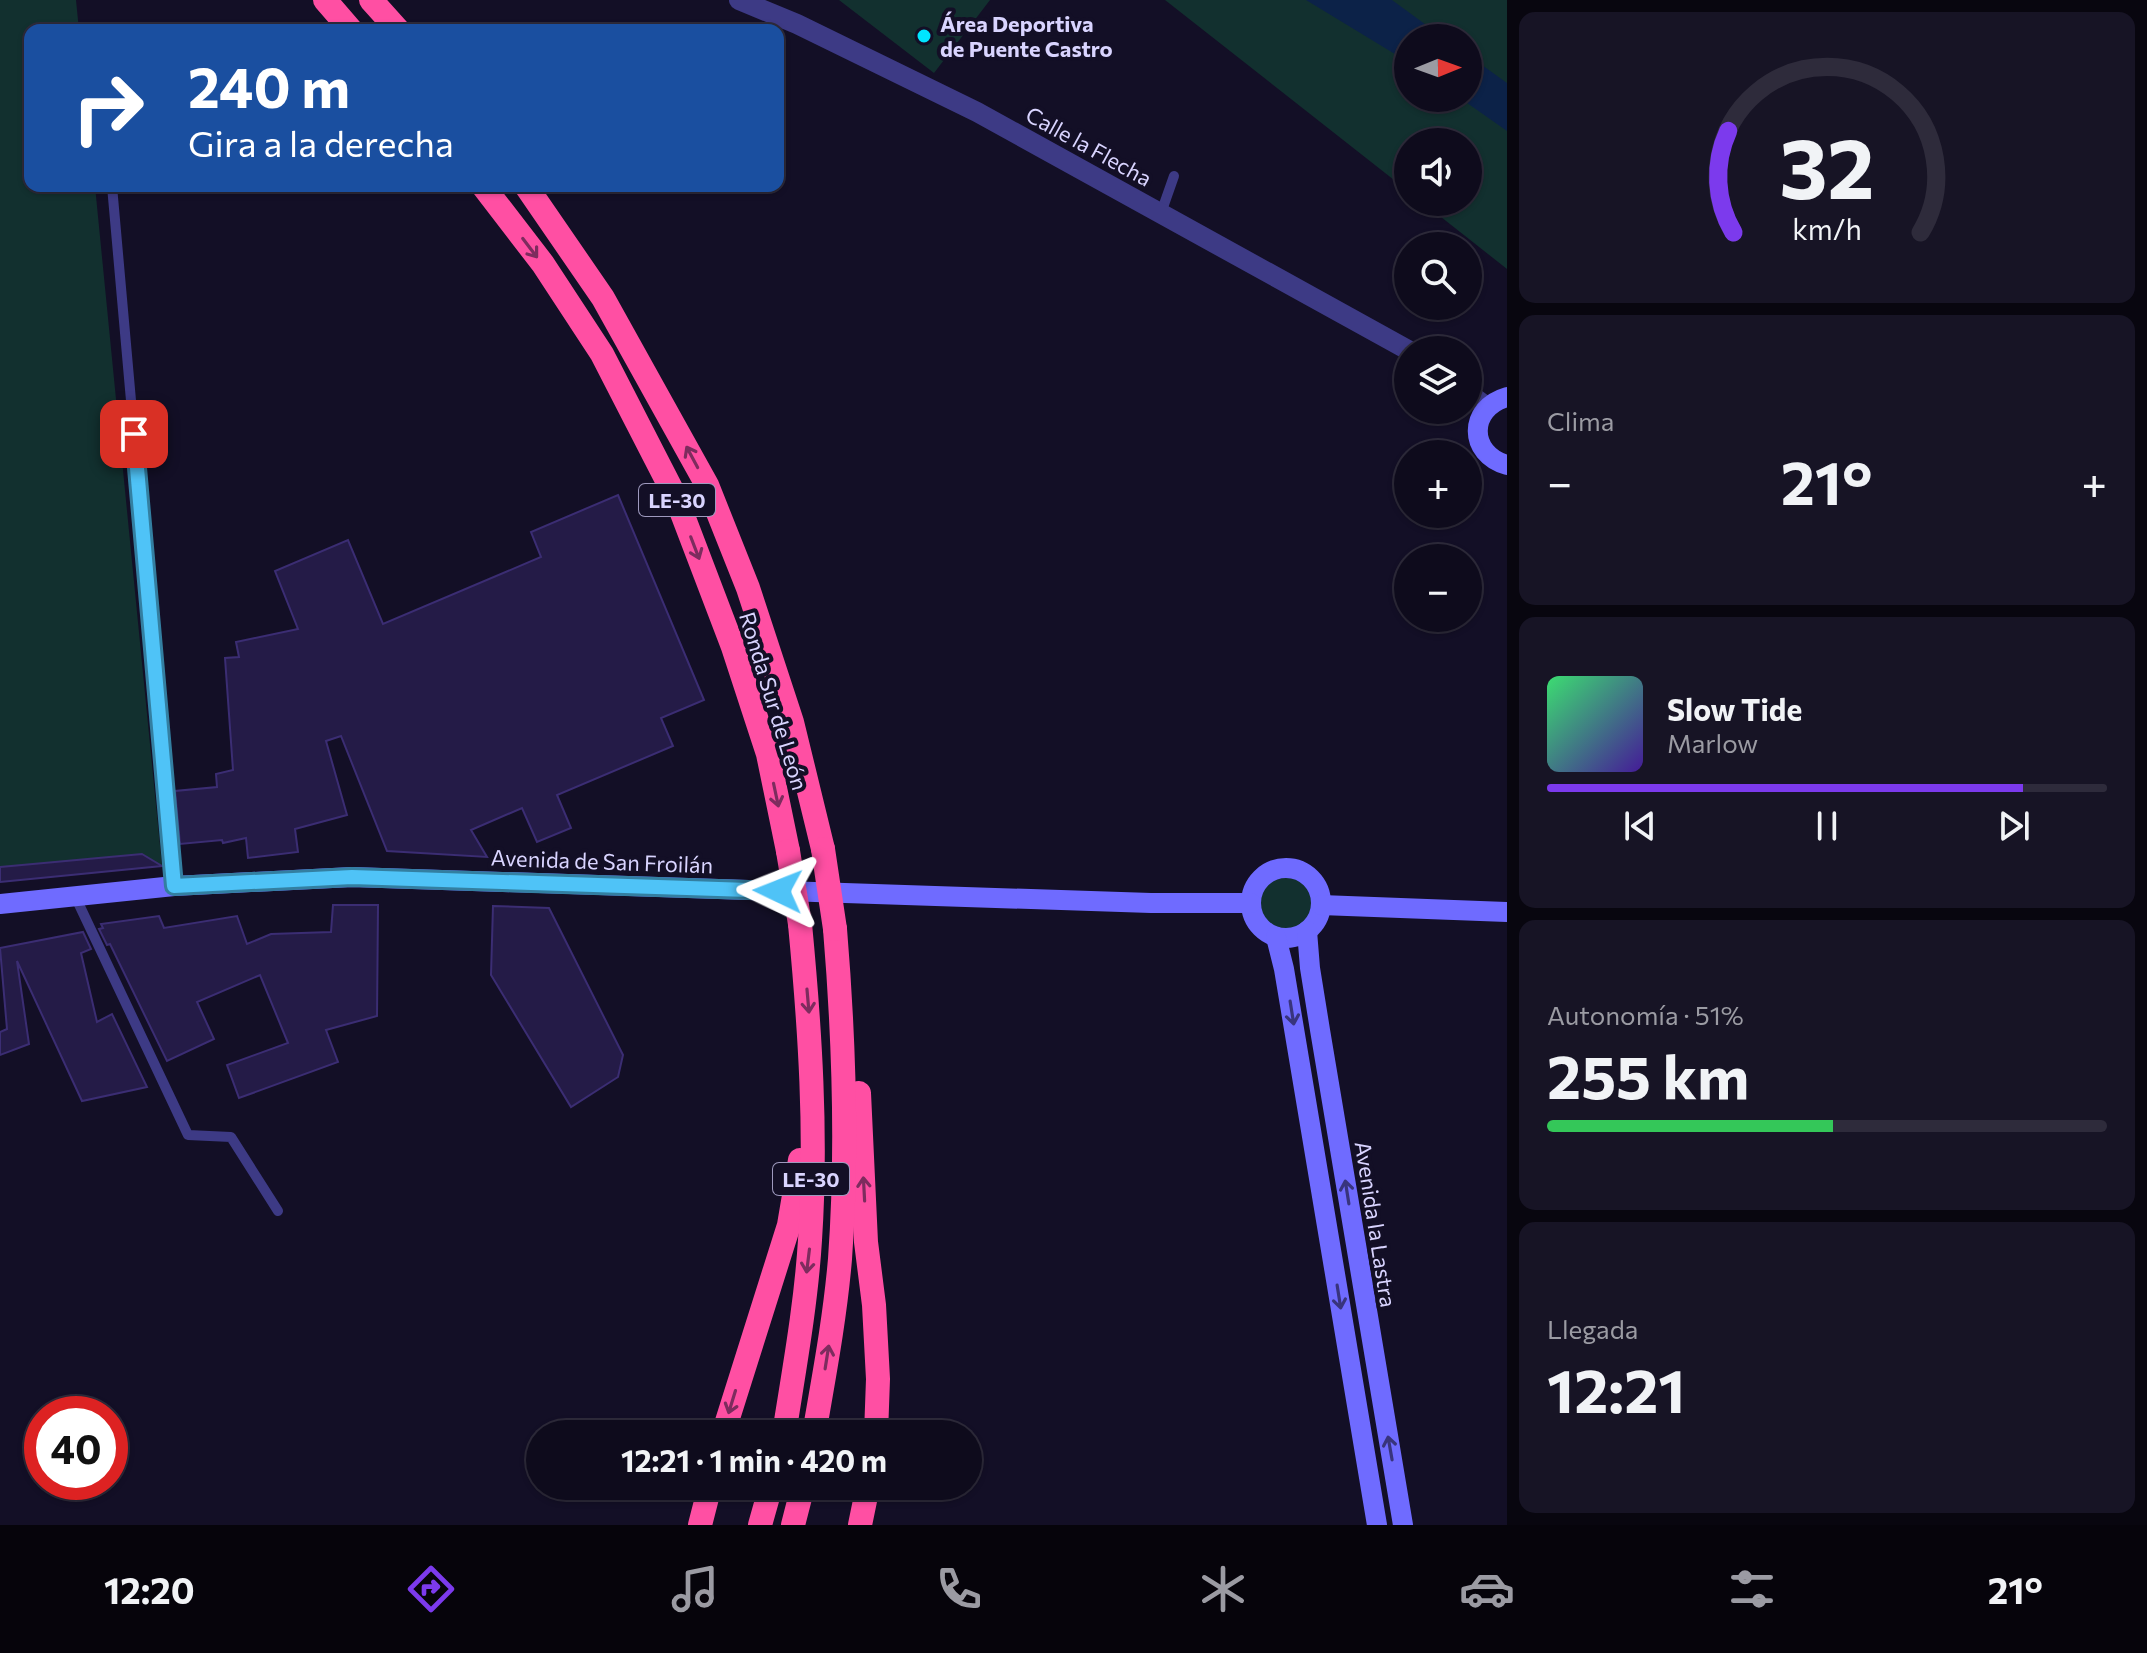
<!DOCTYPE html>
<html lang="es">
<head>
<meta charset="utf-8">
<style>
  body { margin:0; font-family:Commissioner,sans-serif; background:#171425; color:#f1f3f6; height:100vh; display:flex; flex-direction:column; font-size:30px; white-space:nowrap }
  * { box-sizing:border-box; margin:0 }
  p { font-size:26px; color:#9b9ba3 }
  .icon { flex:none; width:44px; height:44px; fill:none; stroke:currentColor; stroke-width:2; stroke-linecap:round; stroke-linejoin:round }
  .map { position:relative; flex:1; overflow:hidden }
  .side { display:flex; flex-direction:column; gap:12px; padding:12px; background:#08060f; width:640px }
  .side>* { flex:none }
  .top-card { position:absolute; left:24px; top:24px; width:760px; height:168px; border-radius:16px; box-shadow:0 2px 6px #0004,0 0 0 2px #2e2b3b; background:#1a4fa0; color:#fff; overflow:hidden }
  .needle { width:52px; rotate:89deg }
  .buttons { position:absolute; left:1394px; top:24px; display:grid; gap:16px }
  .buttons a { display:grid; place-items:center; width:88px; height:88px; border-radius:50%; background:#0e0b1c; box-shadow:0 2px 6px #0004,0 0 0 2px #2e2b3b; font-size:40px }
  .speed { position:absolute; left:24px; top:1396px; display:flex; gap:16px; font-size:40px; font-weight:700; text-align:center }
  .speed>* { display:grid; place-content:center; width:104px; height:104px; border-radius:50%; background:#0e0b1c; box-shadow:0 2px 6px #0004,0 0 0 2px #2e2b3b; line-height:1 }
  .speed .limit { border:12px solid #d22; background:#fff; color:#111 }
  .pin { position:absolute; display:grid; place-items:center; width:68px; height:68px; color:#fff; margin:-34px; border-radius:16px; box-shadow:0 4px 12px #0006 }
  .me { position:absolute; width:88px; margin:-44px; rotate:272deg; stroke-linejoin:round; filter:drop-shadow(0 0 6px #0008) }
  .turn { display:flex; align-items:center; gap:28px; height:168px; padding:0 32px; font-size:36px }
  .turn .icon { width:104px; height:104px; stroke-width:2.5 }
  .turn b { display:block; font-size:56px; line-height:68px }
  .big { font-size:60px; font-weight:700; line-height:1.1 }
  .side .widget { flex:1; display:flex; flex-direction:column; justify-content:center; gap:12px; min-width:0; padding:0 28px; border-radius:16px; background:#171425 }
  .side .dial { align-items:center; gap:0 }
  .dial svg { height:208px; overflow:visible; fill:none; stroke:#2e2b3b; stroke-width:7; stroke-linecap:round; text-anchor:middle }
  .dial text { fill:#f1f3f6; stroke:none }
  .song { display:flex; align-items:center; gap:24px }
  .cover { width:96px; height:96px; border-radius:12px; background:linear-gradient(135deg,hsl(140 70% 55%),hsl(260 70% 35%)) }
  .played { height:8px; border-radius:4px; background:linear-gradient(90deg,#7c3aed 85%,#2e2b3b 85%) }
  .keys { display:flex; justify-content:space-around; direction:ltr }
  .heat { display:flex; justify-content:space-between; align-items:center; font-size:44px; direction:ltr }
  .charge { height:12px; border-radius:6px; background:linear-gradient(90deg,#34c759 51%,#2e2b3b 0) }
  .trip { position:absolute; left:526px; top:1420px; width:456px; height:80px; border-radius:40px; background:#0e0b1c; box-shadow:0 2px 6px #0004,0 0 0 2px #2e2b3b; font-weight:700; line-height:80px; text-align:center }
  .menu { display:flex; height:128px; justify-content:space-around; align-items:center; background:#06040b; color:#9b9ba3 }
  .menu .icon { width:56px; height:56px }
  .menu .on { color:#7c3aed }
  .menu b { font-size:36px; color:#f1f3f6 }
  main { display:flex; flex:1; min-height:0 }
  .map>svg:first-child { display:block }
  .green { fill:#12302f; fill-rule:evenodd }
  .water { fill:#0c2248 }
  .building { fill:#241b47; stroke:#3b2d73; stroke-width:2 }
  .lines { fill:none; stroke-linecap:round; stroke-linejoin:round }
  .lane { stroke:#3d3a85; stroke-width:10 }
  .street { stroke:#3d3a85; stroke-width:20 }
  .secondary { stroke:#6f6bff; stroke-width:20 }
  .highway { stroke:#ff4fa3; stroke-width:24 }
  .highway-bridge { stroke:#ff4fa3; stroke-width:24 }
  .oneway { stroke:#7d2c5e }
  .oneway2 { stroke:#38347d }
  .route-casing { stroke:#337fa1; stroke-width:20 }
  .route { stroke:#4fc3f7; stroke-width:14 }
  .poi-dot { fill:#00e5ff; stroke:#130f26; stroke-width:3 }
  .labels { text-anchor:middle; dominant-baseline:central; stroke-width:8; stroke-linejoin:round; paint-order:stroke }
  .shield { fill:#130f26; stroke:#9e99be; stroke-width:2 }
  .shield-label { font-size:20px; font-weight:bold; fill:#d9d4ff }
  .poi-label { font-size:22px; font-weight:bold; fill:#d9d4ff; stroke:#130f26; text-anchor:start }
  .street-label { font-size:22px; fill:#d9d4ff; stroke:#130f26 }
</style>
</head>
<body>
<main>
<div class="map">
<svg width="1507" height="1525" viewBox="0 0 1507 1525">
  <rect width="100%" height="100%" fill="#130f26"/>
  <!-- green -->
  <g class="green">
    <polygon points="0,0 76,0 79,30 30,30 30,186 95,186 162,866 0,882"/>
    <polygon points="839,0 990,0 934,73"/>
    <path d="M1165 0H1507V269L1422 202H1468V142H1408V191ZM1408 38H1468V98H1408Z"/>
    <circle cx="1286" cy="903" r="26"/>
  </g>
  <!-- water -->
  <g class="water">
    <polygon points="1306,0 1392,0 1444,38 1408,38 1408,62"/>
    <polygon points="1468,55 1507,83 1507,131 1460,98 1468,98"/>
  </g>
  <!-- building -->
  <g class="building">
    <polygon points="618,495 704,700 661,718 673,746 557,795 571,828 537,842 522,808 471,830 487,857 387,851 341,736 326,741 347,815 295,829 298,852 248,858 246,838 223,843 222,840 180,844 175,791 217,787 216,774 233,770 225,658 239,657 236,642 298,629 275,571 348,540 383,624 541,557 531,532"/>
    <polygon points="142,854 162,866 0,882 0,867"/>
    <polygon points="333,905 378,905 377,1016 326,1030 338,1062 239,1098 227,1065 288,1043 260,975 197,1002 214,1039 167,1061 110,944 107,945 99,929 103,928 101,924 159,916 164,928 237,916 247,944 271,934 331,932"/>
    <polygon points="493,906 549,908 623,1055 618,1077 571,1107 491,975"/>
    <polygon points="83,932 91,949 81,953 97,1022 112,1014 147,1087 82,1101 17,961 29,1044 0,1055 0,1032 7,1029 0,948"/>
  </g>
  <g class="lines">
    <!-- lane -->
    <g class="lane">
      <polyline points="112,186 174,886"/>
      <polyline points="1161,213 1174,176"/>
      <polyline points="75,896 188,1135 231,1137 278,1211"/>
    </g>
    <!-- street -->
    <g class="street">
      <polyline points="739,0 797,24 977,112 1408,350"/>
      <polyline points="1468,393 1487,407"/>
    </g>
    <!-- secondary -->
    <g class="secondary">
      <path d="M1507 397C1468 408 1468 454 1507 465"/>
      <circle cx="1286" cy="903" r="35"/>
      <polyline points="0,904 174,886 352,877 1151,903 1251,903"/>
      <polyline points="1321,905 1507,912"/>
      <polyline points="1307,931 1310,968 1320,1030 1403,1525"/>
      <polyline points="1276,937 1284,969 1377,1525"/>
    </g>
    <!-- highway -->
    <g class="highway">
      <polyline points="325,0 351,30"/>
      <polyline points="371,0 398,30"/>
      <polyline points="483,186 543,264 602,354 677,500 733,647 768,754 788,851"/>
      <polyline points="526,186 603,298 707,485 748,588 792,722 823,849"/>
      <polyline points="859,1093 866,1242 874,1305 878,1379 876,1434"/>
      <polyline points="723,1434 789,1225 800,1160"/>
      <path d="M784 1434C794 1370 806 1305 810 1240 817 1134 810 1029 800 924"/>
      <path d="M814 1434C824 1376 835 1318 840 1259 848 1149 844 1038 835 929"/>
      <polyline points="700,1525 710,1486"/>
      <polyline points="760,1525 771,1486"/>
      <polyline points="793,1525 803,1486"/>
      <polyline points="860,1525 868,1486"/>
    </g>
    <!-- highway-bridge -->
    <g class="highway-bridge">
      <polyline points="823,849 835,929"/>
      <polyline points="788,851 800,924"/>
    </g>
  </g>
  <!-- one-way arrows -->
  <defs><path id="oneway-shaft" d="M-6 0H5M1.5-3L5.5 0L1.5 3" fill="none" stroke-width="1.6" stroke-linecap="round" stroke-linejoin="round" transform="scale(2)"/></defs>
  <g class="oneway">
    <use href="#oneway-shaft" transform="translate(530 248) rotate(53)"/>
    <use href="#oneway-shaft" transform="translate(692 457) rotate(-118)"/>
    <use href="#oneway-shaft" transform="translate(695 548) rotate(69)"/>
    <use href="#oneway-shaft" transform="translate(776 795) rotate(78)"/>
    <use href="#oneway-shaft" transform="translate(808 1001) rotate(85)"/>
    <use href="#oneway-shaft" transform="translate(864 1189) rotate(-93)"/>
    <use href="#oneway-shaft" transform="translate(808 1261) rotate(97)"/>
    <use href="#oneway-shaft" transform="translate(827 1357) rotate(-81)"/>
    <use href="#oneway-shaft" transform="translate(732 1402) rotate(107)"/>
  </g>
  <g class="oneway2">
    <use href="#oneway-shaft" transform="translate(1292 1013) rotate(81)"/>
    <use href="#oneway-shaft" transform="translate(1347 1192) rotate(-99)"/>
    <use href="#oneway-shaft" transform="translate(1339 1297) rotate(81)"/>
    <use href="#oneway-shaft" transform="translate(1390 1448) rotate(-100)"/>
  </g>
  <g class="lines">
    <!-- route casing -->
    <g class="route-casing">
      <polyline id="route" points="134,434 174,886 352,877 778,891"/>
    </g>
    <!-- route -->
    <use href="#route" class="route"/>
  </g>
  <!-- markers -->
  <circle class="poi-dot" cx="924" cy="36" r="8"/>
  <g class="labels">
    <!-- shield labels -->
    <g class="shield">
      <rect x="639" y="484" width="76" height="32" rx="6"/>
      <rect x="773" y="1163" width="76" height="32" rx="6"/>
    </g>
    <g class="shield-label">
      <text x="677" y="500">LE-30</text>
      <text x="811" y="1179">LE-30</text>
    </g>
    <!-- poi labels -->
    <g class="poi-label">
      <text x="940" y="23">Área Deportiva<tspan x="940" dy="25">de Puente Castro</tspan></text>
    </g>
    <!-- street labels -->
    <g class="street-label">
      <text transform="translate(1089 146) rotate(29)">Calle la Flecha</text>
      <text transform="translate(774 701) rotate(73)">Ronda Sur de León</text>
      <text transform="translate(602 861) rotate(2)">Avenida de San Froilán</text>
      <text transform="translate(1376 1224) rotate(81)">Avenida la Lastra</text>
    </g>
  </g>
</svg>
<div class="buttons">
<a><svg class="needle" viewBox="-14 -14 28 28"><path d="M0-13l5 13h-10z" fill="#e53935"/><path d="M0 13l5-13h-10z" fill="#9b9ba3"/></svg></a>
<a><svg class="icon" aria-label="sound" viewBox="0 0 24 24"><path d="M4 9h4l5-4v14l-5-4H4zM17 9q2 3 0 6"/></svg></a>
<a><svg class="icon" aria-label="search" viewBox="0 0 24 24"><circle cx="10" cy="10" r="6"/><path d="M15 15l6 6"/></svg></a>
<a><svg class="icon" aria-label="layers" viewBox="0 0 24 24"><path d="M12 4l9 5-9 5-9-5zM3 14l9 5 9-5"/></svg></a>
<a>+</a>
<a>−</a>
</div>
<div class="speed"><div class="limit">40</div></div>
<div class="pin" style="left:134px;top:434px;background:#d93025"><svg class="icon" aria-label="arrive" viewBox="0 0 24 24"><path d="M6 21V4h12l-3 4 3 4H6"/></svg></div>
<svg class="me" style="left:778px;top:891px" viewBox="-20 -20 40 40"><path d="M0-17L14 15 0 8-14 15z" fill="#4fc3f7" stroke="#fff" stroke-width="4"/></svg>
<div class="trip">12:21 · 1 min · 420 m</div>
<div class="top-card">
<div class="turn"><svg class="icon" aria-label="right" viewBox="0 0 24 24"><path d="M7 20v-9h11M14 6l5 5-5 5"/></svg><div><b>240 m</b>Gira a la derecha</div></div>
</div>
</div>
<section class="side">
<div class="widget dial"><svg viewBox="0 0 100 80">
<path d="M14 69A42 42 0 1 1 86 69"/>
<path d="M14 69A42 42 0 0 1 12 30" stroke="#7c3aed"/>
<text x="50" y="56" font-size="32" font-weight="700">32</text>
<text x="50" y="72" font-size="11">km/h</text>
</svg></div>
<div class="widget"><p>Clima</p>
<div class="heat"><a>−</a><b class="big">21°</b><a>+</a></div>
</div>
<div class="widget">
<div class="song"><i class="cover"></i><div><b>Slow Tide</b><p>Marlow</p></div></div>
<div class="played"></div>
<div class="keys"><svg class="icon" aria-label="previous" viewBox="0 0 24 24"><path d="M18 5L8 12l10 7zM5 5v14"/></svg><svg class="icon" aria-label="pause" viewBox="0 0 24 24"><path d="M8 5v14M16 5v14"/></svg><svg class="icon" aria-label="next" viewBox="0 0 24 24"><path d="M6 5l10 7-10 7zM19 5v14"/></svg></div>
</div>
<div class="widget"><p>Autonomía · 51%</p><b class="big">255 km</b><div class="charge"></div></div>
<div class="widget"><p>Llegada</p><b class="big">12:21</b></div>
</section>
</main>
<nav class="menu">
<b>12:20</b>
<svg class="icon on" aria-label="directions" viewBox="0 0 24 24"><path d="M12 3l9 9-9 9-9-9zM9 14v-3h6M13 9l2 2-2 2"/></svg>
<svg class="icon" aria-label="music" viewBox="0 0 24 24"><path d="M9 18V5l10-2v13"/><circle cx="6" cy="18" r="3"/><circle cx="16" cy="16" r="3"/></svg>
<svg class="icon" aria-label="phone" viewBox="0 0 24 24"><path d="M5 4h4l2 5-3 2q2 4 5 5l2-3 5 2v4C11 20 4 13 5 4z"/></svg>
<svg class="icon" aria-label="climate" viewBox="0 0 24 24"><path d="M12 3v18M4 7l16 10M4 17L20 7"/></svg>
<svg class="icon" aria-label="car" viewBox="0 0 24 24"><path d="M5 17H2v-5l4-1 3-4h7l3 4 3 1v5h-3M9 17h6M6 11h13"/><circle cx="7" cy="17" r="2"/><circle cx="17" cy="17" r="2"/></svg>
<svg class="icon" aria-label="filters" viewBox="0 0 24 24"><path d="M4 7h16M4 17h16"/><circle cx="9" cy="7" r="2"/><circle cx="15" cy="17" r="2"/></svg>
<b>21°</b>
</nav>
</body>
</html>
